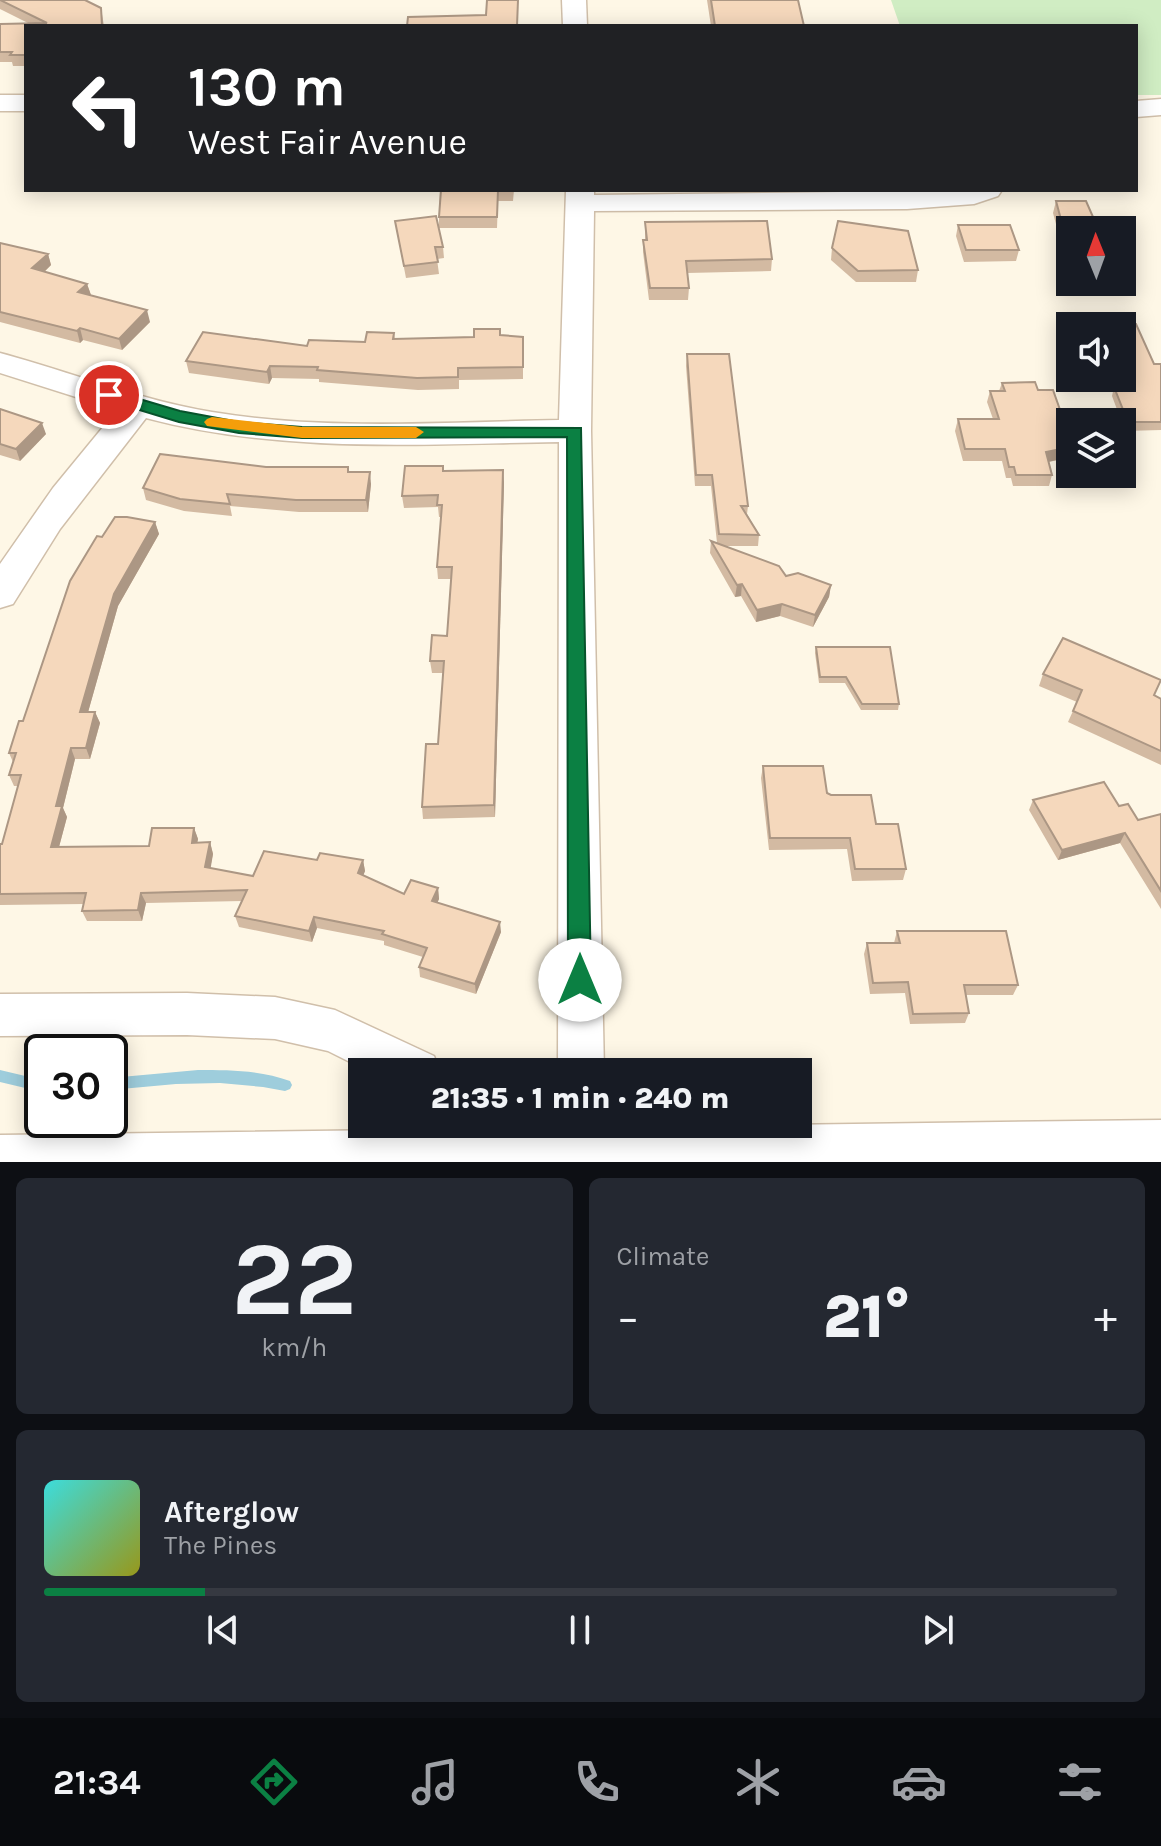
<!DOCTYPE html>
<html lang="en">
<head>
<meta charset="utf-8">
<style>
  body { margin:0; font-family:Karla,sans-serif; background:#242831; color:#f1f3f6; height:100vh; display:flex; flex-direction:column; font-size:30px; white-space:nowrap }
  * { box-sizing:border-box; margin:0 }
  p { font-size:26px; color:#9ea1a6 }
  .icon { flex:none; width:44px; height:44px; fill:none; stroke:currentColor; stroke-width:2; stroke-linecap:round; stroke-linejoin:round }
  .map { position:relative; height:1162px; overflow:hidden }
  .details { display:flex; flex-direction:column; gap:16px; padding:16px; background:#0d0f14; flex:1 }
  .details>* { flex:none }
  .top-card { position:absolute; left:24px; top:24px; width:1114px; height:168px; border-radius:0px; box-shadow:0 4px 20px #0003; background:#202124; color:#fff; overflow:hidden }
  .needle { width:52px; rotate:359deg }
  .tools { position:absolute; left:1056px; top:216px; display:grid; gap:16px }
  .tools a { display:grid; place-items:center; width:80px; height:80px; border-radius:0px; background:#171b24; box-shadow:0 4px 20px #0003; font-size:40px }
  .speed { position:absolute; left:24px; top:1034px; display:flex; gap:16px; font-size:40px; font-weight:700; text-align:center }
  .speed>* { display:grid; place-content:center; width:104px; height:104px; border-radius:50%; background:#171b24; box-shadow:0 4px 20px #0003; line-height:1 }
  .speed .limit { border:4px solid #111; border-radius:12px; background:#fff; color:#111 }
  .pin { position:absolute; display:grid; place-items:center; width:68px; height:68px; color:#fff; margin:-34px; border:4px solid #fff; border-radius:50%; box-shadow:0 2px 8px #0007 }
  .me { position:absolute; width:88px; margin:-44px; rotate:0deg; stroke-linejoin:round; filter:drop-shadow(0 0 6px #0008) }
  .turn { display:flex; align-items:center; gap:28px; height:168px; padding:0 32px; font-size:36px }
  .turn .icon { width:104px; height:104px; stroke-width:2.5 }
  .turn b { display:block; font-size:56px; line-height:68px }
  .big { font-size:60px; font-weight:800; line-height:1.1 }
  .details .tile { flex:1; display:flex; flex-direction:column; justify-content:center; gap:12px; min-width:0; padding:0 28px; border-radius:12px; background:#242831 }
  .details .dial { align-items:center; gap:0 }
  .dial b { font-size:104px; line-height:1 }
  .song { display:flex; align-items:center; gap:24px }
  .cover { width:96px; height:96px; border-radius:12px; background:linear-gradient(135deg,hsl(180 70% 55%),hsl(60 70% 35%)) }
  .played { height:8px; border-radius:4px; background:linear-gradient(90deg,#0b8043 15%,#363941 15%) }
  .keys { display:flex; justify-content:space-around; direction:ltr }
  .heat { display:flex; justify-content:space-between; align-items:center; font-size:44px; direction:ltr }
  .details .tiles { flex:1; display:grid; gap:16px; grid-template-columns:1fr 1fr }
  .tile:last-child { grid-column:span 2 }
  .trip { position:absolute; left:348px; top:1058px; width:464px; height:80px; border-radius:0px; background:#171b24; box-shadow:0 4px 20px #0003; font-weight:800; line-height:80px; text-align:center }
  .menu { display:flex; height:128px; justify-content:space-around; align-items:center; background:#090b0e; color:#9ea1a6 }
  .menu .icon { width:56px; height:56px }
  .menu .on { color:#0b8043 }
  .menu b { font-size:36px; color:#f1f3f6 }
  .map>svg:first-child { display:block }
  .green { fill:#d0edc3 }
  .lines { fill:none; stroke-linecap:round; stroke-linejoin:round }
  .stream { fill:#9ecddc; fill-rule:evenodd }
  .minor-casing { stroke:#d0bfaa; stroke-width:3 }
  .minor { fill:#fff; fill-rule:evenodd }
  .wall { fill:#d3baa2 }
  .shaded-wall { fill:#ac9784 }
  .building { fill:#f5d8bc; stroke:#ac9784; stroke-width:2 }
  .route { fill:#0b8043; stroke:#07532c; stroke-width:2 }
  .slow { fill:#f59e0b }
</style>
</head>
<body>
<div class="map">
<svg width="1161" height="1162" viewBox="0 0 1161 1162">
  <rect width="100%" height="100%" fill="#fef7e6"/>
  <!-- green -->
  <polygon class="green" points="891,0 1161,0 1161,95 1136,95 1136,26 900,26"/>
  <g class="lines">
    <!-- stream -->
    <g class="stream">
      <polygon points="0,1070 42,1080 42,1092 0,1082"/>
      <path d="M198 1070C228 1070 261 1070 290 1081L292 1085 290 1089 285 1091 263 1087 220 1083 176 1084 110 1090V1078Z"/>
    </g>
    <!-- minor casing -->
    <g class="minor-casing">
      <g id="minor">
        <polygon points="562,0 586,0 587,26 563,26"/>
        <rect x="0" y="95" width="26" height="16"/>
        <polygon points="1161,99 1161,115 1136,117 1136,101"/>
        <path d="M566 190H594V195L1002 190 998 196 974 204 907 209 594 211 591 431 604 1072H558L559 442C420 444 282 454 146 418L60 529 13 604 0 608V564L53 488 117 410 0 373V353C71 372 139 400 212 412 326 431 443 422 559 420Z"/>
        <polygon points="187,993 275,997 335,1010 434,1056 440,1072 370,1072 328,1051 275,1039 187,1035 0,1036 0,994"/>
        <polygon points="1161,1120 1161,1162 0,1162 0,1135"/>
      </g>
    </g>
    <!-- minor -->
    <use href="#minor" class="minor"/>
  </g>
  <!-- wall -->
  <g class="wall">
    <polygon points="0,0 101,8 104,26 26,26 26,66 13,66 12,62 0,62 0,24 30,24 0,9"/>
    <polygon points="707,0 798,0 804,26 711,26"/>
    <polygon points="440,190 514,190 513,201 498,201 497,228 439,228 439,217"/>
    <polygon points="1056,201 1097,226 1096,230 1070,230 1070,238 1060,239 1053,213"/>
    <polygon points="395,221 443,247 444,258 437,259 439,274 406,278"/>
    <polygon points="645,222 772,259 771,271 687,273 689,288 688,300 649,300 643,252 643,240 645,240"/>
    <polygon points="958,225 1019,250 1016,261 964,262 956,236"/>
    <polygon points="0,243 48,254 51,265 44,272 87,284 91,295 150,322 122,350 83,340 80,343 0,322"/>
    <polygon points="832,248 918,270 916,282 856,282 831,260"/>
    <polygon points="1097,324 1136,324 1154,364 1161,364 1161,430 1125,431 1112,396 1114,387 1117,387 1113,378 1122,378 1122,326 1097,326"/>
    <polygon points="394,333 395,339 474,337 501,335 523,337 523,379 459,380 459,389 418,390 319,382 319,379 272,378 269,384 189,373 186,361 307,346 365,342"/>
    <polygon points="687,354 748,506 747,514 759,535 758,546 724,546 786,576 831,585 829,597 813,627 780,616 756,622 741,596 735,597 710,553 711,541 717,543 711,486 695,486 686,366"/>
    <polygon points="1002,383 1038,390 1070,438 1062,459 1049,462 1052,475 1049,486 1013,486 1011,478 1006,478 1002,461 963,461 955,431 958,419 993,419 987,402 990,391 999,391"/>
    <polygon points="0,409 46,434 20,461 0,455"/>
    <polygon points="266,467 348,467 349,472 371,484 368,512 299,512 230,506 232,516 184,511 146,500 143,488"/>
    <polygon points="443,471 504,482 495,817 423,819 422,807 438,744 443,673 432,673 430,661 447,636 451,579 438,579 437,567 441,517 439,517 438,507 404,508 402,496"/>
    <polygon points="155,522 159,534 118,606 88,712 95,712 100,723 90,759 75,759 63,808 67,817 59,847 149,846 194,828 198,839 197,843 210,842 213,854 210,868 253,876 317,860 363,860 365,871 363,875 404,894 438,888 439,899 437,903 501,932 476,994 420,977 419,967 423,957 384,945 384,941 317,928 312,942 239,927 235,916 242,901 146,903 142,921 87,921 82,911 84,904 0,905 0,844 2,844 18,786 14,786 9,775 13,762 9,753 102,537"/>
    <polygon points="816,647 899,704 898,710 861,710 845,683 819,683 815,653"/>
    <polygon points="1043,674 1155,696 1161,699 1161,765 1068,722 1077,702 1039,686"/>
    <polygon points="763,766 827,793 876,824 906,869 903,880 852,881 847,849 769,850 761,778"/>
    <polygon points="1033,800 1119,806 1138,820 1161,814 1161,909 1120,843 1058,860 1029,810"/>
    <polygon points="897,931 1018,985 1013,995 966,995 969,1013 965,1023 910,1024 905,993 870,994 864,954 867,943 894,943"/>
  </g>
  <!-- shaded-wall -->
  <g class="shaded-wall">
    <polygon points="48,254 51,265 36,280 32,268"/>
    <polygon points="87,284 91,295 78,292"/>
    <polygon points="147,310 150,322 122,350 119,339"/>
    <polygon points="80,328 83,340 80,343 77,331"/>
    <polygon points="270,366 272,378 269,384 267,372"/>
    <polygon points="42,423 46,434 20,461 16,449"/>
    <polygon points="1066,448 1062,459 1042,463 1046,452"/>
    <polygon points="503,470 504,482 495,817 494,805"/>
    <polygon points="370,472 371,484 368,512 366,500"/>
    <polygon points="155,522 159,534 118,606 85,723 80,712 114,594"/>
    <polygon points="742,584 741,596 735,597 737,585"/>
    <polygon points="831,585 829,597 813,627 815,615"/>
    <polygon points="782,604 780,616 756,622 757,610"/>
    <polygon points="95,712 100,723 90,759 86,748"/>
    <polygon points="71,748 75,759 63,808 67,817 56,858 51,847 56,806"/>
    <polygon points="194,828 198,839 195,854 192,843"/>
    <polygon points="1125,833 1120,843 1058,860 1062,850"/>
    <polygon points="210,842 213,854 209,878 205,867"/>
    <polygon points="363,860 365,871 360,884 358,873"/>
    <polygon points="438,888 439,899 433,912 432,901"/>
    <polygon points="141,893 146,903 142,921 138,910"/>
    <polygon points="314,917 317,928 312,942 309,931"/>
    <polygon points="500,922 501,932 476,994 475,984"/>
  </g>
  <!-- building -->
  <g class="building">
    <polygon points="0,0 85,0 101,8 102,26 26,26 26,55 10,55 12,52 0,52 0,24 47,23"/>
    <polygon points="487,0 518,0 517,26 407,26 408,17 486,15"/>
    <polygon points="711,0 798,0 804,26 715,26"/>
    <polygon points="441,190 498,190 497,217 439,217"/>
    <polygon points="1056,201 1086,201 1097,226 1063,227"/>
    <polygon points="436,216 443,247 435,247 438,262 404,266 395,221"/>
    <polygon points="767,221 772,259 686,261 689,288 650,288 643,240 647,240 645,222"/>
    <polygon points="838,221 908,231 918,270 858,271 832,248"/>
    <polygon points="958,225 1010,225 1019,250 966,250"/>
    <polygon points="0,243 48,254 32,268 87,284 78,292 147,310 119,339 80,328 77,331 0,312"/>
    <polygon points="1097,324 1136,324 1154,364 1161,364 1161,422 1128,422 1114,387 1123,387 1120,378 1122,378 1122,326 1098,326"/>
    <polygon points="474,329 500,329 500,335 523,337 523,367 458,368 458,377 417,378 317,370 318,367 270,366 267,372 186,361 203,332 307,346 309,340 365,342 367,332 394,333 393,339 474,337"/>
    <polygon points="687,354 729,354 748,506 741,506 759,535 719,534 712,475 696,475"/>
    <polygon points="1035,382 1038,390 1053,390 1070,438 1063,438 1066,448 1046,452 1052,475 1016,475 1014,467 1009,467 1005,449 965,449 958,419 999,419 990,391 1005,391 1002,383"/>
    <polygon points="0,409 42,423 16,449 0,444"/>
    <polygon points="160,454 266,467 348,467 348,472 370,472 366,500 296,500 227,494 230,504 180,499 143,488"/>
    <polygon points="405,466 443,466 443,471 503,470 494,805 422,807 426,744 438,744 444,661 430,661 432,635 447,636 452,567 437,567 442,505 437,505 438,495 402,496"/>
    <polygon points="115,517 127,517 155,522 114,594 80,712 95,712 86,748 71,748 56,806 62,806 51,847 149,846 152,828 194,828 192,843 210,842 205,867 253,876 264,851 317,860 320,853 363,860 358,873 404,894 411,880 438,888 432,901 500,922 475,984 419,967 427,948 382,934 384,931 314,917 309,931 235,916 247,890 141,893 138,910 82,911 86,893 0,894 0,844 2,844 21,775 9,775 16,753 9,753 19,721 23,721 70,581 97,536 102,537"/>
    <polygon points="711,541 779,566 786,576 798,573 831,585 815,615 782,604 757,610 742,584 737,585"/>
    <polygon points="1063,638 1161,680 1154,695 1161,699 1161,751 1073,711 1082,690 1043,674"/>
    <polygon points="816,647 890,647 899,704 862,704 846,677 820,677"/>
    <polygon points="763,766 823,766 827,793 831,795 871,795 876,824 898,824 906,869 855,869 850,838 770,838"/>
    <polygon points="1104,782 1119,806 1128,804 1138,820 1161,814 1161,891 1125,833 1062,850 1033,800"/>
    <polygon points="897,931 1006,931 1018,985 964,985 969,1013 913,1014 908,982 873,983 867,943 900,943"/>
  </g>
  <!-- route -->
  <polygon class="route" points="109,390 180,411 239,422 302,427 581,428 591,980 588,988 580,991 572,988 568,980 567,437 302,438 239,433 179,422 103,399 101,395"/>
  <!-- slow -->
  <polygon class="slow" points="212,417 302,427 416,427 424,432 416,438 302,438 207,426 204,422 207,419"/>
</svg>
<div class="tools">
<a><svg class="needle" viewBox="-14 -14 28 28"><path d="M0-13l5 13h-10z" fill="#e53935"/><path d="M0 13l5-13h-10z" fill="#9ea1a6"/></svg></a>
<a><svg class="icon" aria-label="sound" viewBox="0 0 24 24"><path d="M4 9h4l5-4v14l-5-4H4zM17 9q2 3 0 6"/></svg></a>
<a><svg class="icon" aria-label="layers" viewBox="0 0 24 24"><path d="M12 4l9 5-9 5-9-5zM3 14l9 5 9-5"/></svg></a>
</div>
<div class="speed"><div class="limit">30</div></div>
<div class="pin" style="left:109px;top:395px;background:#d93025"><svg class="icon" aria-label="arrive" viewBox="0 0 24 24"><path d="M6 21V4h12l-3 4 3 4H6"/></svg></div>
<svg class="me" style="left:580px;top:980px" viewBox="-20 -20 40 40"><circle r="19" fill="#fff"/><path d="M0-13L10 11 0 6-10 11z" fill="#0b8043"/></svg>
<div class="trip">21:35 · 1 min · 240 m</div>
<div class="top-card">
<div class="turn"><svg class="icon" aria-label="left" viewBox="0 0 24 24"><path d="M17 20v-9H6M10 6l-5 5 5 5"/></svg><div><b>130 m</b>West Fair Avenue</div></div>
</div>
</div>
<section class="details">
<div class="tiles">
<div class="tile dial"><b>22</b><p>km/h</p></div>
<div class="tile"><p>Climate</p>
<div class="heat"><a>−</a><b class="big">21°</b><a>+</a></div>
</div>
<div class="tile">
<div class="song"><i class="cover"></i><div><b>Afterglow</b><p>The Pines</p></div></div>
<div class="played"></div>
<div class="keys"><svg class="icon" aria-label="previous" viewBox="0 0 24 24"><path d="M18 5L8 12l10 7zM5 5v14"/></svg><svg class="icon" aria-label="pause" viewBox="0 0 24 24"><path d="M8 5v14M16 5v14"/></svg><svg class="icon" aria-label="next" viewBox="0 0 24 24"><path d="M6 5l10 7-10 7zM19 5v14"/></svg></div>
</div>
</div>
</section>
<nav class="menu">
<b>21:34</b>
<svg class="icon on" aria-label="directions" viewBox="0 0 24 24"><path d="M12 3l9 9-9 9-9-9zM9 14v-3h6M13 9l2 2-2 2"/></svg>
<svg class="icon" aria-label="music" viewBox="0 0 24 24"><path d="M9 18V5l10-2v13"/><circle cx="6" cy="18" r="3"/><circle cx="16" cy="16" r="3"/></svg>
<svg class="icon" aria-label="phone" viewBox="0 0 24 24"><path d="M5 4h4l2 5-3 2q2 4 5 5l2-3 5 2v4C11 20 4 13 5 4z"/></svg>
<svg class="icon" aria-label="climate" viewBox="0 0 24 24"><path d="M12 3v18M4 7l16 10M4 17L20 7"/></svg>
<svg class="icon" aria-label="car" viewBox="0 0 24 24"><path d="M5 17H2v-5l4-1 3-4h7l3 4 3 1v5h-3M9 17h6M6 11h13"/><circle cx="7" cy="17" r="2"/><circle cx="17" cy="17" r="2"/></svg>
<svg class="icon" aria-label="filters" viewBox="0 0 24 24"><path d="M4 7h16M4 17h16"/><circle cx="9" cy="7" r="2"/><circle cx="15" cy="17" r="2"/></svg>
</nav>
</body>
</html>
